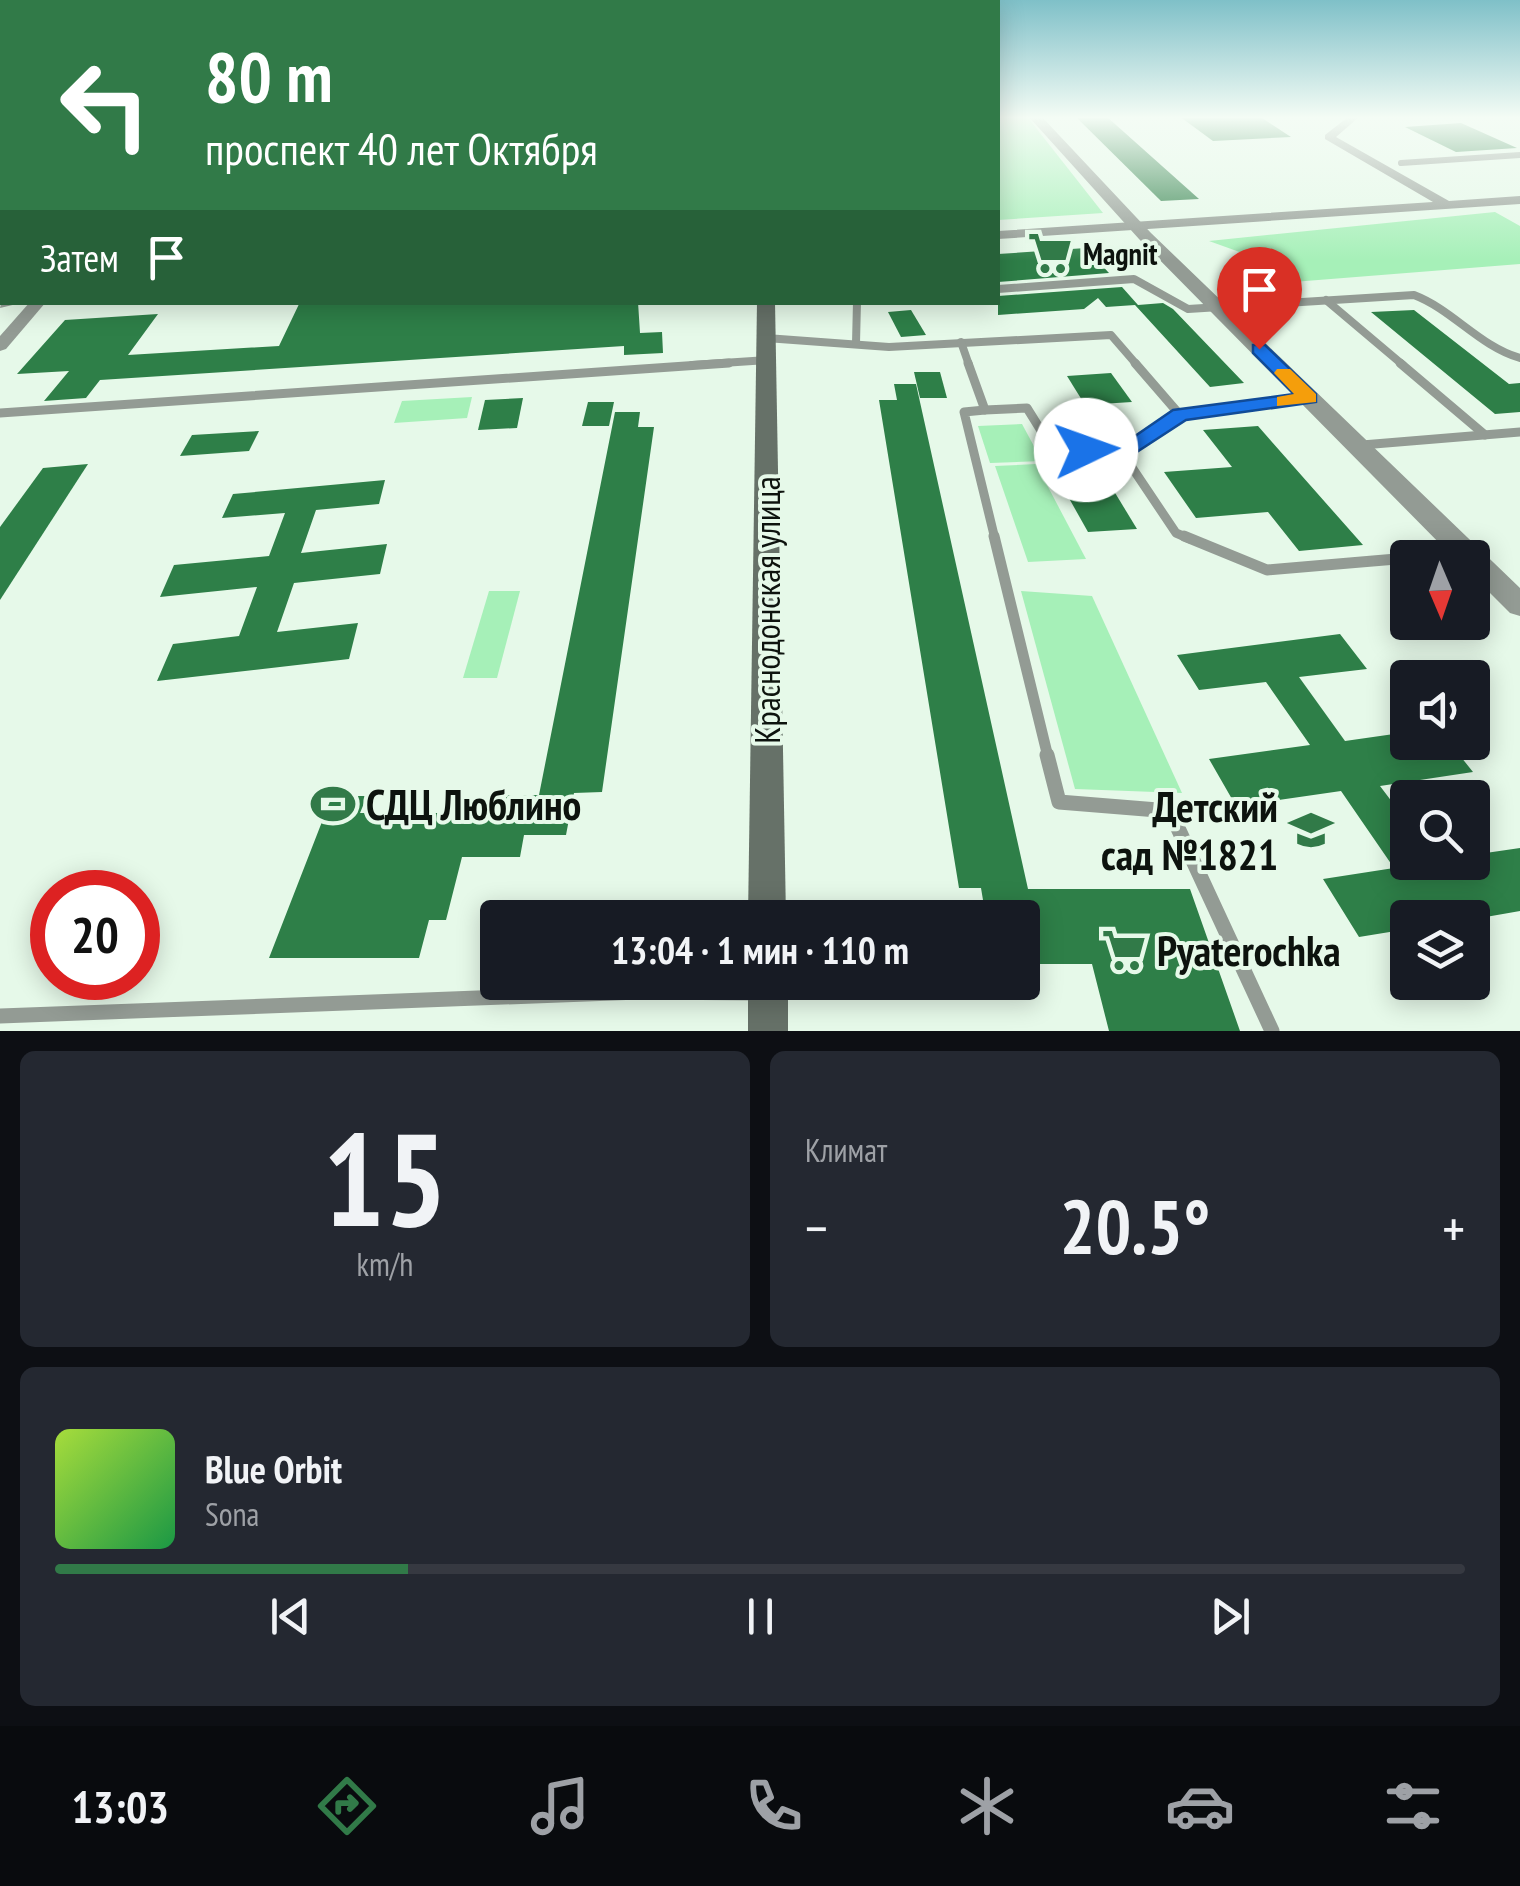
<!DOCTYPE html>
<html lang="ru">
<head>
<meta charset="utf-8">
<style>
  body { margin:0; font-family:"PT Sans Narrow",sans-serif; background:#242831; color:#f1f3f6; height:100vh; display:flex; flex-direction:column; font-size:38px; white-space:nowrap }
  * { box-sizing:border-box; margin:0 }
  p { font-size:32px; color:#9ea1a6 }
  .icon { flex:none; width:55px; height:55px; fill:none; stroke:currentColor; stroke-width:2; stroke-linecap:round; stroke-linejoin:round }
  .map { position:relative; height:1031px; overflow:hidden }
  .panel { display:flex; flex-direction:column; gap:20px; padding:20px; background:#0d0f14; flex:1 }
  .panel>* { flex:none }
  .guide { position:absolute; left:0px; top:0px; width:1000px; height:305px; box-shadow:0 5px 25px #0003; background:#317a48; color:#fff; overflow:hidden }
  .needle { width:65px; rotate:178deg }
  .tools { position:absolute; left:1390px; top:540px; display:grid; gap:20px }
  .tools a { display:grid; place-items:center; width:100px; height:100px; border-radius:10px; background:#171b24; box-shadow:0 5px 25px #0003; font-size:50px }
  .speed { position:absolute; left:30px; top:870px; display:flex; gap:20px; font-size:50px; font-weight:700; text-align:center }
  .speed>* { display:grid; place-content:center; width:130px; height:130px; border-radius:50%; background:#171b24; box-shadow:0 5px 25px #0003; line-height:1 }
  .speed .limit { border:15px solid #d22; background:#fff; color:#111 }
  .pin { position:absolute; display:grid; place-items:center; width:85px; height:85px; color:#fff; margin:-102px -42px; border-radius:50% 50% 50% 0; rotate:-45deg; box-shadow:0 0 10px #0007 }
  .pin .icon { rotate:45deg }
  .me { position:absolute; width:110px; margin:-55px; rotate:87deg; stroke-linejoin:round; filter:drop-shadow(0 0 8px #0008) }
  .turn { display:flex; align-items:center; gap:35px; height:210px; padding:0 40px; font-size:45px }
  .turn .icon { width:130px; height:130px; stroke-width:2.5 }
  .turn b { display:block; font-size:70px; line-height:85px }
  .then { display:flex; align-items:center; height:95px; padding:0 40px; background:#0003; gap:20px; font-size:38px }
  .big { font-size:75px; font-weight:700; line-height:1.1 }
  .panel .card { flex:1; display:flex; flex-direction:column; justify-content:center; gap:15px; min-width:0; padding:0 35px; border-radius:15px; background:#242831 }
  .panel .dial { align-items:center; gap:0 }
  .dial b { font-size:130px; line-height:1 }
  .song { display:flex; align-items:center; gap:30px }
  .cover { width:120px; height:120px; border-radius:15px; background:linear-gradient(135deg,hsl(80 70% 55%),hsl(140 70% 35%)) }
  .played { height:10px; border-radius:5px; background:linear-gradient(90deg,#317a48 25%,#363941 25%) }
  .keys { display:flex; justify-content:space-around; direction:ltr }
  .heat { display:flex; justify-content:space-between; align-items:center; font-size:55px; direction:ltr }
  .panel .tiles { flex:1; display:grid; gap:20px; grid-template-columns:1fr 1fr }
  .card:last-child { grid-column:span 2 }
  .trip { position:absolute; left:480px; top:900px; width:560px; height:100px; border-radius:10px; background:#171b24; box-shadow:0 5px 25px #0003; font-weight:700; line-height:100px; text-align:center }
  .menu { display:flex; height:160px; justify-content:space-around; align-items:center; background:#090b0e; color:#9ea1a6 }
  .menu .icon { width:70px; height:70px }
  .menu .selected { color:#317a48 }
  .menu b { font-size:45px; color:#f1f3f6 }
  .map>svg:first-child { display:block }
  .green { fill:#a6f0b8 }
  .building { fill:#2e7f48 }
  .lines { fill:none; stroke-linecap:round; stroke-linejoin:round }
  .service-far4 { stroke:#939b94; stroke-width:6 }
  .service-far3 { stroke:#939b94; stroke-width:8 }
  .service-far2 { stroke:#939b94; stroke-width:9 }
  .service-far1 { stroke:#939b94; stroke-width:11 }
  .service { stroke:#939b94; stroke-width:15 }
  .minor { fill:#939b94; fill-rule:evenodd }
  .tertiary { fill:#939b94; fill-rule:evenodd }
  .secondary { fill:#667168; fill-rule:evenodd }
  .route { fill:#1a73e8; stroke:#114b97; stroke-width:2.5 }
  .slow { fill:#f59e0b }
  .labels { text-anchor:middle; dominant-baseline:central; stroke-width:8; stroke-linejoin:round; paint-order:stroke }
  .far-poi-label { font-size:30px; font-weight:bold; fill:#0d130e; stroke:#e6f9e9; text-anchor:start }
  .street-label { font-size:35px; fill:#0d130e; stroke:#e6f9e9 }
  .near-poi-label { font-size:42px; font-weight:bold; fill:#0d130e; stroke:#e6f9e9; text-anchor:start }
</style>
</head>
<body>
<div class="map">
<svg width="1520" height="1031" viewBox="0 0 1520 1031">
  <rect width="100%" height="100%" fill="#e6f9e9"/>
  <!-- green -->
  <g class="green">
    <polygon points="998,117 1029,119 1103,213 998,220"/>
    <polygon points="1495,212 1520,226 1520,264 1293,282 1259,259 1209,241"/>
    <polygon points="472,397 467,418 394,423 402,401"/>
    <polygon points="1022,424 1042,461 990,463 978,426"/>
    <polygon points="1036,464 1086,559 1028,562 995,466"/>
    <polygon points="489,591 520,591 497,678 463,678"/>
    <polygon points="1021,591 1092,596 1182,793 1075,789"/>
  </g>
  <!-- building -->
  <g class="building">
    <polygon points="1075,116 1106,116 1199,199 1161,201"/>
    <polygon points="1179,116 1259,116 1291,137 1213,141"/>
    <polygon points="1461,123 1517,148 1456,152 1405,127"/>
    <polygon points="1086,248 1109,273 998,282 998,254"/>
    <polygon points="1122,287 1138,305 1163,303 1173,309 1244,383 1210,387 1135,305 1106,307 1098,298 1084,309 998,315 998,296"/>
    <polygon points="300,302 638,302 640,333 662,332 663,353 624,355 624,346 100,380 86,398 44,401 69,371 17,374 65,320 158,314 128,355 279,346"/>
    <polygon points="911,310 926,335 901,337 888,312"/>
    <polygon points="1414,310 1509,384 1520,383 1520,412 1495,414 1371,312"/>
    <polygon points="914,372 940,372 947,398 920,398"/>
    <polygon points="1111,373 1132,402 1085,405 1067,376"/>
    <polygon points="894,384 916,384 1028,889 1190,889 1240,1031 1109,1031 1092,964 1037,964 1030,932 1022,932 1022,918 986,918 981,888 959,888 879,400 897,400"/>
    <polygon points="523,398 517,428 478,430 485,400"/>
    <polygon points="588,402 614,402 609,426 582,426"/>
    <polygon points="615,412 640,412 638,427 654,427 602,792 574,793 566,835 524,835 520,857 462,857 446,920 429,920 419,958 269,958 332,796 367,796 360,813 487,813 491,795 539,795"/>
    <polygon points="1258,426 1317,493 1363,545 1299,551 1268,512 1196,518 1164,472 1232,467 1203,430"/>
    <polygon points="259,431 249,451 180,456 192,435"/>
    <polygon points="88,464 0,600 0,527 43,468"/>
    <polygon points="1103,473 1137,529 1088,532 1056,475"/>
    <polygon points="385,480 379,504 316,510 301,553 387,544 380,574 294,583 277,632 358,623 349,659 157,681 173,644 239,636 257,587 160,597 174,565 269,556 285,513 222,518 233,494"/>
    <polygon points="1340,634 1367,669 1299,677 1345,741 1408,732 1408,742 1449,742 1473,772 1380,786 1408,823 1408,862 1472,862 1472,855 1520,848 1520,911 1480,918 1408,918 1408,929 1359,937 1323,879 1394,868 1341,791 1236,806 1209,759 1310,745 1266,682 1199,690 1177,655"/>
  </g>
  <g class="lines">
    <!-- service-far4 -->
    <polyline class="service-far4" points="1401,163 1520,155"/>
    <!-- service-far3 -->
    <g class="service-far3">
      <path d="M998 289 1134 279 1188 309 1414 295C1453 310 1479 346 1520 358"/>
      <polyline points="1326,300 1403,365"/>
      <polyline points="766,338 889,347 1111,335 1137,365"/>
      <polyline points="961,342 969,365"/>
      <polyline points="856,343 857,302"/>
      <polyline points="692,365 766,360"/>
    </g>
    <!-- service-far2 -->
    <g class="service-far2">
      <polyline points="968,363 985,410 1027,408 1050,445 1123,454"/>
      <polyline points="1135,363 1180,415 1308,398"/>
      <polyline points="1400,363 1485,435"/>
      <polyline points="985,410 964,412 995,539"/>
      <polyline points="0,413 729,363"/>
      <polyline points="1180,415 1123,454 1176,533 1190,539"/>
      <polyline points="1362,445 1520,432"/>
    </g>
    <!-- service-far1 -->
    <g class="service-far1">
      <polyline points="994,536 1048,757"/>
      <polyline points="1184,536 1267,570 1408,558"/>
      <polyline points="1413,558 1461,553"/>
    </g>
    <!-- service -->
    <g class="service">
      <polyline points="1047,755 1059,802 1170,811 1272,1031"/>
      <polyline points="0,1016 639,992 762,993"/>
    </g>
    <!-- minor -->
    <g class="minor">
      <polygon points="1348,117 1359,117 1336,137 1449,201 1520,196 1520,204 998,239 998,231 1433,202 1325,139 1325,135"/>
      <polygon points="2,299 2,302 25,302 0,308"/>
      <polygon points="30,302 46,302 6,349 0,351 0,336"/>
    </g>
    <!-- tertiary -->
    <polygon class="tertiary" points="1029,117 1042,117 1151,233 1520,588 1520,616 1510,613 1472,575 1472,558 1454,558 1139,239"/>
    <!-- secondary -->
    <g class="secondary">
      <polygon points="757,302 775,302 786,918 748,918"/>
      <rect x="748" y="982" width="40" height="49"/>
    </g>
  </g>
  <!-- sky -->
  <linearGradient id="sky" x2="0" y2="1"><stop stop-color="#7fc0c8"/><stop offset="0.45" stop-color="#f4fcf5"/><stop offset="1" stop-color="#f4fcf5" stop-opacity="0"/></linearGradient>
  <rect width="1520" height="261" fill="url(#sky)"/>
  <!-- route -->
  <polygon class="route" points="1253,345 1265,345 1316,394 1316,402 1186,420 1123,461 1086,456 1076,450 1086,443 1119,447 1173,410 1294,394 1253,353"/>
  <!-- slow -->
  <polygon class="slow" points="1277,369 1290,369 1316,394 1316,402 1277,406 1277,397 1294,394 1274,373"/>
  <!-- icons -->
  <defs>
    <g id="supermarket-bare" transform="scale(3.45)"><path d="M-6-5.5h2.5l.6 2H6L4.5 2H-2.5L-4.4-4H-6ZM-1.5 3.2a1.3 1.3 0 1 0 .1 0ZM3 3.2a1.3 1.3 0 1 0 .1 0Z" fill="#317a48" stroke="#e6f9e9" stroke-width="2.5" paint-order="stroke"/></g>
    <g id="stadium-bare" transform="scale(3.45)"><path d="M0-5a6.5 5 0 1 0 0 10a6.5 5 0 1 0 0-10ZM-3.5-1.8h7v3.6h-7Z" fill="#317a48" stroke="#e6f9e9" stroke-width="2.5" paint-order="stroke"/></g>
    <g id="school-bare" transform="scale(3.45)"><path d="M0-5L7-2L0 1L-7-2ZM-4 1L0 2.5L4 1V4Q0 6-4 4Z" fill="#317a48" stroke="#e6f9e9" stroke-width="2.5" paint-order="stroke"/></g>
  </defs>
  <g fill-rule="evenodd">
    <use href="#supermarket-bare" x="1050" y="253"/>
    <use href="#stadium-bare" x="333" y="804"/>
    <use href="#school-bare" x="1311" y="830"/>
    <use href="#supermarket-bare" x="1124" y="950"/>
  </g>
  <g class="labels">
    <!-- far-poi labels -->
    <g class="far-poi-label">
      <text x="1083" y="253">Magnit</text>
    </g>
    <!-- street labels -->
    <g class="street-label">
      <text transform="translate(767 610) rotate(-90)">Краснодонская улица</text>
    </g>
    <!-- near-poi labels -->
    <g class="near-poi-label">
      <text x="366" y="804">СДЦ Люблино</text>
      <text x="1278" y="806" text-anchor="end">Детский<tspan x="1278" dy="48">сад №1821</tspan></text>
      <text x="1157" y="950">Pyaterochka</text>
    </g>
  </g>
</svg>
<div class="tools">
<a><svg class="needle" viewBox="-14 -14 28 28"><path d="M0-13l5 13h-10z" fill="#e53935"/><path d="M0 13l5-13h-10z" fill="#9ea1a6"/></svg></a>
<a><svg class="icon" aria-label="sound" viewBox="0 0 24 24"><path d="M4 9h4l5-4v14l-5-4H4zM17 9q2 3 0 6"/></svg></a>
<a><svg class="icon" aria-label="search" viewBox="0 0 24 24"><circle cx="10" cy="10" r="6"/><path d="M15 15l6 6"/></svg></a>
<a><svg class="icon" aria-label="layers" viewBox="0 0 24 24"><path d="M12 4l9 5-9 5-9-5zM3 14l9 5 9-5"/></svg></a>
</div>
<div class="speed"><div class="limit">20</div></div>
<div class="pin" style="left:1259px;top:349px;background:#d93025"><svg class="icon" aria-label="arrive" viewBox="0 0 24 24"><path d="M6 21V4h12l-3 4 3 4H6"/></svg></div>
<svg class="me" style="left:1086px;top:450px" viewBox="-20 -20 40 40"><circle r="19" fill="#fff"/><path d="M0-13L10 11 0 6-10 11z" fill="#1a73e8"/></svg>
<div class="trip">13:04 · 1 мин · 110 m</div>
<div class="guide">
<div class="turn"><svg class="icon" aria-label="left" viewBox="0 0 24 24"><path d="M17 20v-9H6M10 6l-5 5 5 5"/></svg><div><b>80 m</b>проспект 40 лет Октября</div></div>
<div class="then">Затем<svg class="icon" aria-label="arrive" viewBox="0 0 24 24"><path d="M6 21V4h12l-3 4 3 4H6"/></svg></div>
</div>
</div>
<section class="panel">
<div class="tiles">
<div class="card dial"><b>15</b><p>km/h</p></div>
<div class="card"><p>Климат</p>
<div class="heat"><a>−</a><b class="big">20.5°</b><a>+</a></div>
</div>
<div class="card">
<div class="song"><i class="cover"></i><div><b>Blue Orbit</b><p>Sona</p></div></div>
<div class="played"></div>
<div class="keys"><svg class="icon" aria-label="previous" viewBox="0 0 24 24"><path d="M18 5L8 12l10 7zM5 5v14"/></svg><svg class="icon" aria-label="pause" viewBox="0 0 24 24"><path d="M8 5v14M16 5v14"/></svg><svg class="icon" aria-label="next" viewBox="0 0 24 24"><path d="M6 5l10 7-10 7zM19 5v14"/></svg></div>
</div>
</div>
</section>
<nav class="menu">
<b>13:03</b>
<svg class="icon selected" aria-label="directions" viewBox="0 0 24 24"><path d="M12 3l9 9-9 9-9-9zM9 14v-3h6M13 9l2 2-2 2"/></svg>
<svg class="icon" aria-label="music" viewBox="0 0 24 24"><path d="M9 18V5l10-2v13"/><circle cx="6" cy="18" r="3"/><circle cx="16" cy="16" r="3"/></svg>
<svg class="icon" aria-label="phone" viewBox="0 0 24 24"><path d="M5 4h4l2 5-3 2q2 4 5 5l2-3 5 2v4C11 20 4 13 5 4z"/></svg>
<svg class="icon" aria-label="climate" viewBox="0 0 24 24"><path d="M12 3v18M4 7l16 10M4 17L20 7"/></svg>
<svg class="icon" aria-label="car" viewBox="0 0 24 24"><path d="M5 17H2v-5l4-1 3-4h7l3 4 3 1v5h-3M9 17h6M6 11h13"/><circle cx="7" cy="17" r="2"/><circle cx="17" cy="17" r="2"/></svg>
<svg class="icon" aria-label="filters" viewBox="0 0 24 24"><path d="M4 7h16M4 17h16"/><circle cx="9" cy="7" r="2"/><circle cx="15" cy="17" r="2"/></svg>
</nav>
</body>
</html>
